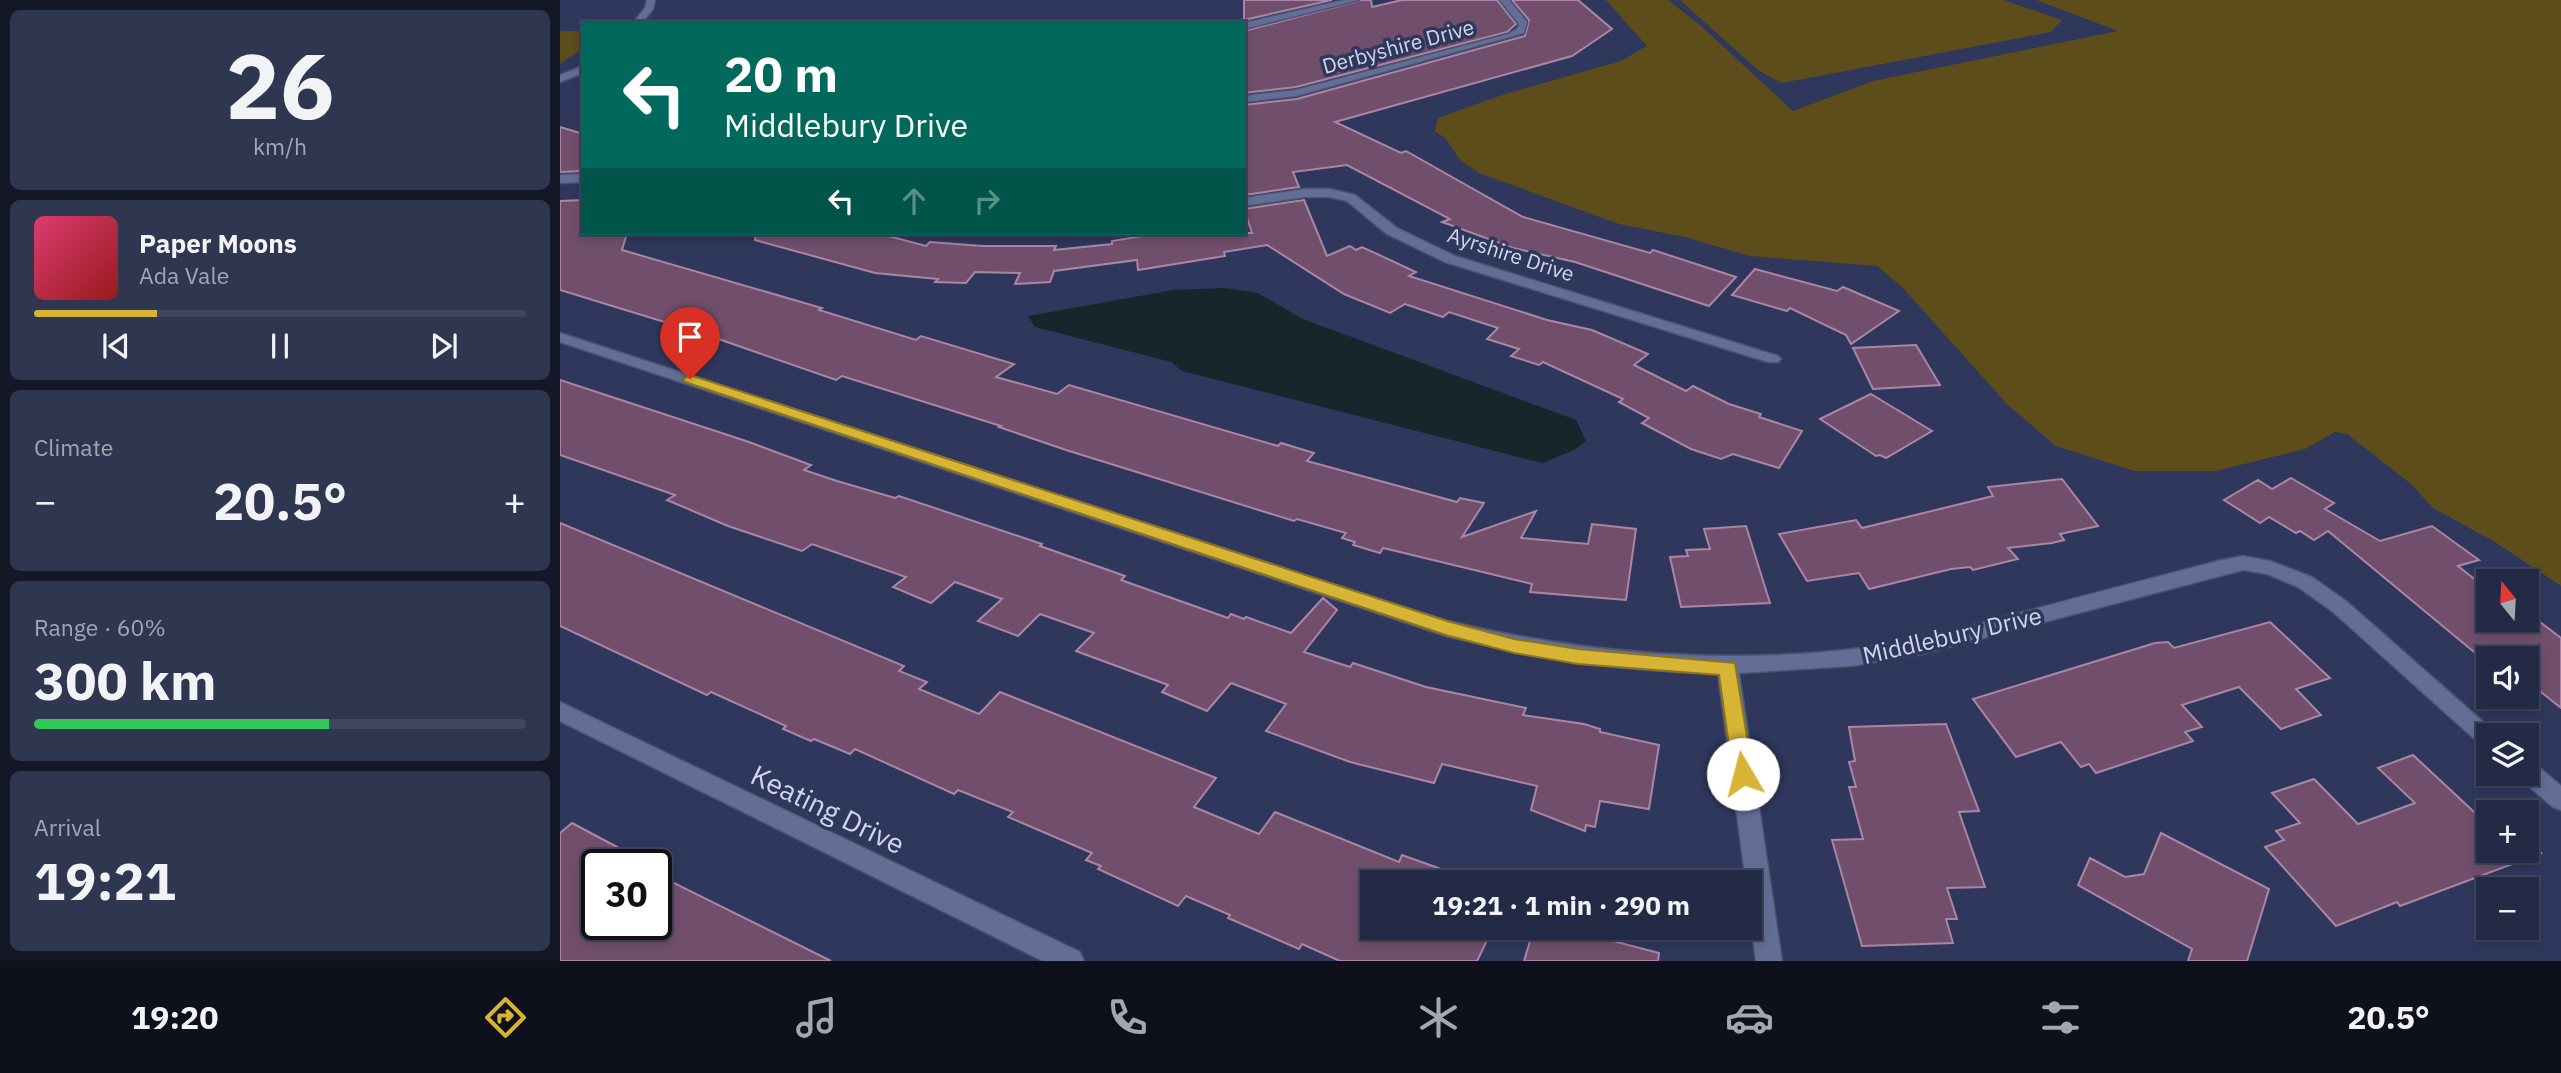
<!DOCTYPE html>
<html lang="en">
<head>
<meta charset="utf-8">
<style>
  body { margin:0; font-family:"IBM Plex Sans",sans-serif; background:#2f3650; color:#f1f3f6; height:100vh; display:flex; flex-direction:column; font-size:26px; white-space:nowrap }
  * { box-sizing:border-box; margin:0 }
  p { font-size:23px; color:#a3a7b3 }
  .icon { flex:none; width:38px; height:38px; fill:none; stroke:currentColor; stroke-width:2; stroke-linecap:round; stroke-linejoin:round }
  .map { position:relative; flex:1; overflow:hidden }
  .drawer { display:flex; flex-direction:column; gap:10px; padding:10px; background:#131726; width:560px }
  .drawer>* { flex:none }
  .top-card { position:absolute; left:21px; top:21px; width:665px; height:214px; border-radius:0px; box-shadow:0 4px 10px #0003,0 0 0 2px #40465e; background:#00695c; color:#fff; overflow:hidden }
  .needle { width:46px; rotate:342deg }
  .fabs { position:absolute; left:1916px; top:569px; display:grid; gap:14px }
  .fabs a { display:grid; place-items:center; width:63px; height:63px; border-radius:0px; background:#232a45; box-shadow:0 4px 10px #0003,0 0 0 2px #40465e; font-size:35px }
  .speed { position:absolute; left:21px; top:849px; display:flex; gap:14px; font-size:35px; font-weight:700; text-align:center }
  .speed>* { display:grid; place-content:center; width:91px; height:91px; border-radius:50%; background:#232a45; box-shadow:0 4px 10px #0003,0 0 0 2px #40465e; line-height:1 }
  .speed .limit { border:4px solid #111; border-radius:10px; background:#fff; color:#111 }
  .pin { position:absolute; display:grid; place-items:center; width:60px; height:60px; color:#fff; margin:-72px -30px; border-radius:50% 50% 50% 0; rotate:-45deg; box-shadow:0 0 7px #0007 }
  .pin .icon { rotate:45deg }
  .me { position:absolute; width:77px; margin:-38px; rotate:352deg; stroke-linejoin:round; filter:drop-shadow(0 0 5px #0008) }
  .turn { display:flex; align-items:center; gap:24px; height:147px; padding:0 28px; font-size:32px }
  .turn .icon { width:91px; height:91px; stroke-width:2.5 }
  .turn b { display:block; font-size:49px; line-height:60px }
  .lanes { display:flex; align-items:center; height:66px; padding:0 28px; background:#0003; justify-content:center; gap:35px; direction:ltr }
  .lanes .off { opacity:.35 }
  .big { font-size:52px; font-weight:700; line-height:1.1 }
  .drawer .card { flex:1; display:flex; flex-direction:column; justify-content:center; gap:10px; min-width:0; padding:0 24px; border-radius:10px; background:#2f3650 }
  .drawer .dial { align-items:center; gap:0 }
  .dial b { font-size:91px; line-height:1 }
  .song { display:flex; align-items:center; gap:21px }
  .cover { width:84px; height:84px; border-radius:10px; background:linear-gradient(135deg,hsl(340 70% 55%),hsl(0 70% 35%)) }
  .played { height:7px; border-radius:4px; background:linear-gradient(90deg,#d8b434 25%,#40465e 25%) }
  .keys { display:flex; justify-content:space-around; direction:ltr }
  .heat { display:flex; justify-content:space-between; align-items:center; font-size:38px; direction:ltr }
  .charge { height:10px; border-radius:5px; background:linear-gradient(90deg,#34c759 60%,#40465e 0) }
  .trip { position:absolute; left:800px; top:870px; width:402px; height:70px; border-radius:0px; background:#232a45; box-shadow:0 4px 10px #0003,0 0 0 2px #40465e; font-weight:700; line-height:70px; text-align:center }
  .menu { display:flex; height:112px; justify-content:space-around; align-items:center; background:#0e111c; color:#a3a7b3 }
  .menu .icon { width:49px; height:49px }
  .menu .selected { color:#d8b434 }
  .menu b { font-size:32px; color:#f1f3f6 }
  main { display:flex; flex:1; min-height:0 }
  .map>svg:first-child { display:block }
  .green { fill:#5c4d1b }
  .water { fill:#15272b }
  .building { fill:#714f6c; stroke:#ab85a5; stroke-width:2 }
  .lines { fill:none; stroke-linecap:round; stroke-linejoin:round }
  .minor-casing { stroke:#4b5370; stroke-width:3 }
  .minor { fill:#626e95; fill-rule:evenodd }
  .route { fill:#d8b434; stroke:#8c7522; stroke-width:2 }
  .labels { text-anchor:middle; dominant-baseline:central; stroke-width:7; stroke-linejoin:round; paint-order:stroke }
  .far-street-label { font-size:21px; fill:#d0d7ed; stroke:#2f385c }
  .street-label { font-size:24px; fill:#d0d7ed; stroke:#2f385c }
  .near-street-label { font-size:28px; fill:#d0d7ed; stroke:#2f385c }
</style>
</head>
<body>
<main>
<section class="drawer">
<div class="card dial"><b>26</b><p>km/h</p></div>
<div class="card">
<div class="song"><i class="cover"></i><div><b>Paper Moons</b><p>Ada Vale</p></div></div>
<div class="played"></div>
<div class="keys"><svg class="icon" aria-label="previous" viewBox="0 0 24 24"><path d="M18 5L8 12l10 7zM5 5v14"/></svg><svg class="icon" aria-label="pause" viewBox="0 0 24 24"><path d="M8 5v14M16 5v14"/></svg><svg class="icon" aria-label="next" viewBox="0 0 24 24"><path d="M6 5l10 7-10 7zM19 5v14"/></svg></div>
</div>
<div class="card"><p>Climate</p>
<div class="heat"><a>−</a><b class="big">20.5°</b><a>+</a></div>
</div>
<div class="card"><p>Range · 60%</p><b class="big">300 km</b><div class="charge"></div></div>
<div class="card"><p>Arrival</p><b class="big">19:21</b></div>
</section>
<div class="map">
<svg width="2001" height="961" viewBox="0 0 2001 961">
  <rect width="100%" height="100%" fill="#2f385c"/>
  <!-- green -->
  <g class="green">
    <polygon points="1046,0 1108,0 1140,25 1233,111 1313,81 1558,31 1476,0 2001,0 2001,586 1935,542 1873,508 1851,484 1787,434 1775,432 1745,449 1655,471 1575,471 1496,446 1447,404 1342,287 1317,266 1190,256 1125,237 1059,224 919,173 900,160 886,139 875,131 878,118 942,95 1061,61 1087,46"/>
    <polygon points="1120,0 1443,0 1502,20 1491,32 1222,83 1199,71"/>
    <polygon points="0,31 23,31 23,48 0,64"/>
  </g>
  <!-- water -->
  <polygon class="water" points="665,288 698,293 743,319 1016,420 1026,441 1014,450 982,463 622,371 611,362 475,327 468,316 613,290"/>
  <!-- building -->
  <g class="building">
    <polygon points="684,0 772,0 684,20"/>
    <polygon points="802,0 811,0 812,7 842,0 937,0 956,24 947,32 736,87 684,93 684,31"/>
    <polygon points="952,0 1018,0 1052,29 1012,56 775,122 841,153 846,151 963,217 1090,253 1093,250 1176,277 1149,306 1015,262 953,248 882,222 890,219 787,165 733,172 739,187 684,195 684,105 737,99 965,36 969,20"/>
    <polygon points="0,127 23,134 23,171 0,172"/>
    <polygon points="23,200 23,233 67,233 62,250 262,308 259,310 356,340 361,336 454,364 436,377 497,394 509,385 718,446 721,443 754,453 747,461 897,502 900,498 924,503 902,537 976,511 961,538 1028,544 1032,524 1076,529 1066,600 970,592 972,584 823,548 820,553 793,545 795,542 782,538 786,533 737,519 734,521 506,450 439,427 441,426 282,376 276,380 147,335 0,290 0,201"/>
    <polygon points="744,200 767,256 790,246 796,250 802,247 856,272 849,276 987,320 1032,330 1088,354 1074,365 1126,391 1133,386 1169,404 1201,414 1199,417 1242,431 1219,468 1173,454 1161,459 1131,449 1082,423 1089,418 1059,402 1063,399 983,362 979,365 951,356 959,349 927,339 938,328 889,312 883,317 845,304 830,313 784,294 707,245 664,252 665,256 578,270 577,260 494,271 490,282 455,284 460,273 415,272 406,283 375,282 378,279 315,273 195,240 196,233 317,233 366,246 370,242 422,246 496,246 494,250 552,244 552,241 601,233 692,233 684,209"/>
    <polygon points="1195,269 1277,291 1283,287 1339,311 1291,344 1286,335 1230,308 1227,311 1172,295"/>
    <polygon points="1356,345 1380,385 1313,389 1293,348"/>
    <polygon points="0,380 189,442 251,465 244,470 277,481 335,498 339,496 482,544 480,546 565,576 561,580 668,618 671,614 684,619 686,617 731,633 763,598 777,610 744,652 790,667 793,663 866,687 966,708 963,715 1024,724 1040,729 1040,732 1099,745 1089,809 1040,801 1035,827 1026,825 1025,831 971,810 977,786 882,764 874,783 790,762 706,731 726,704 671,683 647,711 602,692 608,685 516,651 534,633 480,614 458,636 418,621 442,599 395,582 371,603 333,587 346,577 252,544 242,551 168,526 107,500 115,495 0,455"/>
    <polygon points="1311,394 1372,431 1326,458 1320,455 1316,456 1260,419"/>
    <polygon points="1731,478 1774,503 1765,509 1820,541 1872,526 1919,560 1898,566 1928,590 1928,620 1967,620 1967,612 2001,638 2001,708 1967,681 1967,658 1950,658 1941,651 1920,657 1768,531 1754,540 1740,531 1736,533 1709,517 1700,523 1664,500 1698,480 1712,489"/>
    <polygon points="1502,479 1538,526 1500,534 1504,540 1492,543 1448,548 1458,559 1413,570 1410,567 1391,569 1309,589 1299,573 1247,581 1219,534 1296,520 1302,528 1433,496 1428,487"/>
    <polygon points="0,523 344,666 339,671 367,682 359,689 419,714 440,692 656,778 634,807 699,834 715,812 839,862 842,855 909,879 909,882 812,882 812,928 933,928 917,961 780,961 742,944 739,949 668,918 670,915 626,896 618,906 538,869 541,866 526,860 532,853 448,817 453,812 398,790 394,794 295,749 290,754 254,739 251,741 223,729 226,726 151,692 147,695 0,626"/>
    <polygon points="1186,526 1210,603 1121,607 1110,557 1128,556 1126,550 1150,549 1144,529"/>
    <polygon points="1710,622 1770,678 1736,689 1761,715 1721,729 1679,687 1622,705 1642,727 1625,732 1633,741 1536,773 1529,764 1521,767 1501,742 1456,757 1413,699 1595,643 1608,642 1614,648"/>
    <polygon points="1386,724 1419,811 1399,812 1425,887 1387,888 1397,919 1386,919 1393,943 1302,946 1272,840 1303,839 1289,787 1296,787 1289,762 1295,761 1289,727"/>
    <polygon points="1853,755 1928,825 1928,850 1982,853 1840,906 1837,902 1776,926 1705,847 1724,840 1716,831 1740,823 1712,793 1754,779 1798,824 1855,803 1818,768"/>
    <polygon points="12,823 89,864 37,864 37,924 96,924 96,874 271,961 0,961 0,833"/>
    <polygon points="1601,833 1709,889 1687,961 1628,961 1632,949 1518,885 1530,858 1565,877 1584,874"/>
    <polygon points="974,928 1056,928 1053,941 1099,953 1098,961 964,961"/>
  </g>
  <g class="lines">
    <!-- minor casing -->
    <g class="minor-casing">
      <g id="minor">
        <polygon points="87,0 95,0 93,9 82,23 73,23 85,8"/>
        <polygon points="784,0 799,0 684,29 684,23"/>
        <polygon points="940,0 949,0 967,22 964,33 736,96 684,102 684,96 736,90 948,34 957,29 959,24"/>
        <polygon points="23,66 23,73 0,82 0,75"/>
        <polygon points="23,174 23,182 0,183 0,175"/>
        <polygon points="745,189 770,189 795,195 837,228 895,256 1218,356 1221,359 1218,362 1208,362 885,262 827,234 787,201 770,197 745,197 684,206 684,198"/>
        <path d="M0 333 887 621C1040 657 1193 668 1349 641 1384 635 1418 623 1452 615 1522 596 1592 578 1662 560L1683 556 1710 561 1752 577 1786 601 1938 735H1928V746L1920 744 1772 611 1738 587 1707 574 1683 570 1362 654 1291 666 1179 673 1222 961H1196L1190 916V882H1186L1158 673C1065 672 976 658 886 636L0 342Z"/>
        <polygon points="0,702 520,952 524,961 483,961 0,721"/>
        <polygon points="1967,761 1975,764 2001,786 2001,810 1993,807 1959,778 1957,774 1967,774"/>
      </g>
    </g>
    <!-- minor -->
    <use href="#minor" class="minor"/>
  </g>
  <!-- route -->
  <polygon class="route" points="130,375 887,621 954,639 1018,649 1175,663 1193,774 1190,781 1183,783 1176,781 1173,774 1159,675 1018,664 954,653 886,635 125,382 123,379"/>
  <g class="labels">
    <!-- far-street labels -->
    <g class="far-street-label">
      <text transform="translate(838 46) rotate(-15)">Derbyshire Drive</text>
      <text transform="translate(951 254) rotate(18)">Ayrshire Drive</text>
    </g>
    <!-- street labels -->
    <g class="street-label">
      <text transform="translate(1392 635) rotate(-13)">Middlebury Drive</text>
    </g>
    <!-- near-street labels -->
    <g class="near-street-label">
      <text transform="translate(268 809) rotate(26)">Keating Drive</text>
    </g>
  </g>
</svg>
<div class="fabs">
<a><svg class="needle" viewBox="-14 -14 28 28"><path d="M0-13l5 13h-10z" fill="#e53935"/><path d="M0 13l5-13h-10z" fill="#a3a7b3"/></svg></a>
<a><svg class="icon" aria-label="sound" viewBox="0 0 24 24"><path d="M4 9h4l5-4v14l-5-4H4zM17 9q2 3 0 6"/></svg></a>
<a><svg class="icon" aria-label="layers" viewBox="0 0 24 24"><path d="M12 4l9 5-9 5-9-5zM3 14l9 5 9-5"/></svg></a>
<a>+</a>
<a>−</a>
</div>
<div class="speed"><div class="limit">30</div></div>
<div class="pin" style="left:130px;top:379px;background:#d93025"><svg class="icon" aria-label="arrive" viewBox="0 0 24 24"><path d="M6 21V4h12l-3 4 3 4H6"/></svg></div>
<svg class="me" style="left:1183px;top:774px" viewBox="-20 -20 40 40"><circle r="19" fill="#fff"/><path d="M0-13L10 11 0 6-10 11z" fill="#d8b434"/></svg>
<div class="trip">19:21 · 1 min · 290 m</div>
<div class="top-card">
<div class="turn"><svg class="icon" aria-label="left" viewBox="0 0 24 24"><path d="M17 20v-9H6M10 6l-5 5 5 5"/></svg><div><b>20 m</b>Middlebury Drive</div></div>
<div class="lanes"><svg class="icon" aria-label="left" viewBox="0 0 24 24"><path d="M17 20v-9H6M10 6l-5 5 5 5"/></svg><svg class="icon off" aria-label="ahead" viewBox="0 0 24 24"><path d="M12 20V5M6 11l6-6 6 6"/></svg><svg class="icon off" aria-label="right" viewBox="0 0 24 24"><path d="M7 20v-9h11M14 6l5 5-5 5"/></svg></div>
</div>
</div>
</main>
<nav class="menu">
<b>19:20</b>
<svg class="icon selected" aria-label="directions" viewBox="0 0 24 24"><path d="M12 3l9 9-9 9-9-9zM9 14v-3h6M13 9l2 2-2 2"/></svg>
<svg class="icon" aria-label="music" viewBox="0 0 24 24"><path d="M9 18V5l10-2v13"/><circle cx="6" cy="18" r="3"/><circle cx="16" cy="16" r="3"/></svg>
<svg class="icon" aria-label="phone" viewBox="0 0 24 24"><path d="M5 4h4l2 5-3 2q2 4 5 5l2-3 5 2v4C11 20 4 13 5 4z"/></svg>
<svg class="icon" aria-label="climate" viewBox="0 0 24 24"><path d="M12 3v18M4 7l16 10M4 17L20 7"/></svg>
<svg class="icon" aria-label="car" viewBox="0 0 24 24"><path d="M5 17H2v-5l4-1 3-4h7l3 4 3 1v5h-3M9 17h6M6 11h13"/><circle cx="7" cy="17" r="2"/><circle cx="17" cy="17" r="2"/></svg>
<svg class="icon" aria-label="filters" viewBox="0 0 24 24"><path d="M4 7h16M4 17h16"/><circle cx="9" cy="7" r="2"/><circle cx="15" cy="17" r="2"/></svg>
<b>20.5°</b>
</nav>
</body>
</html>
